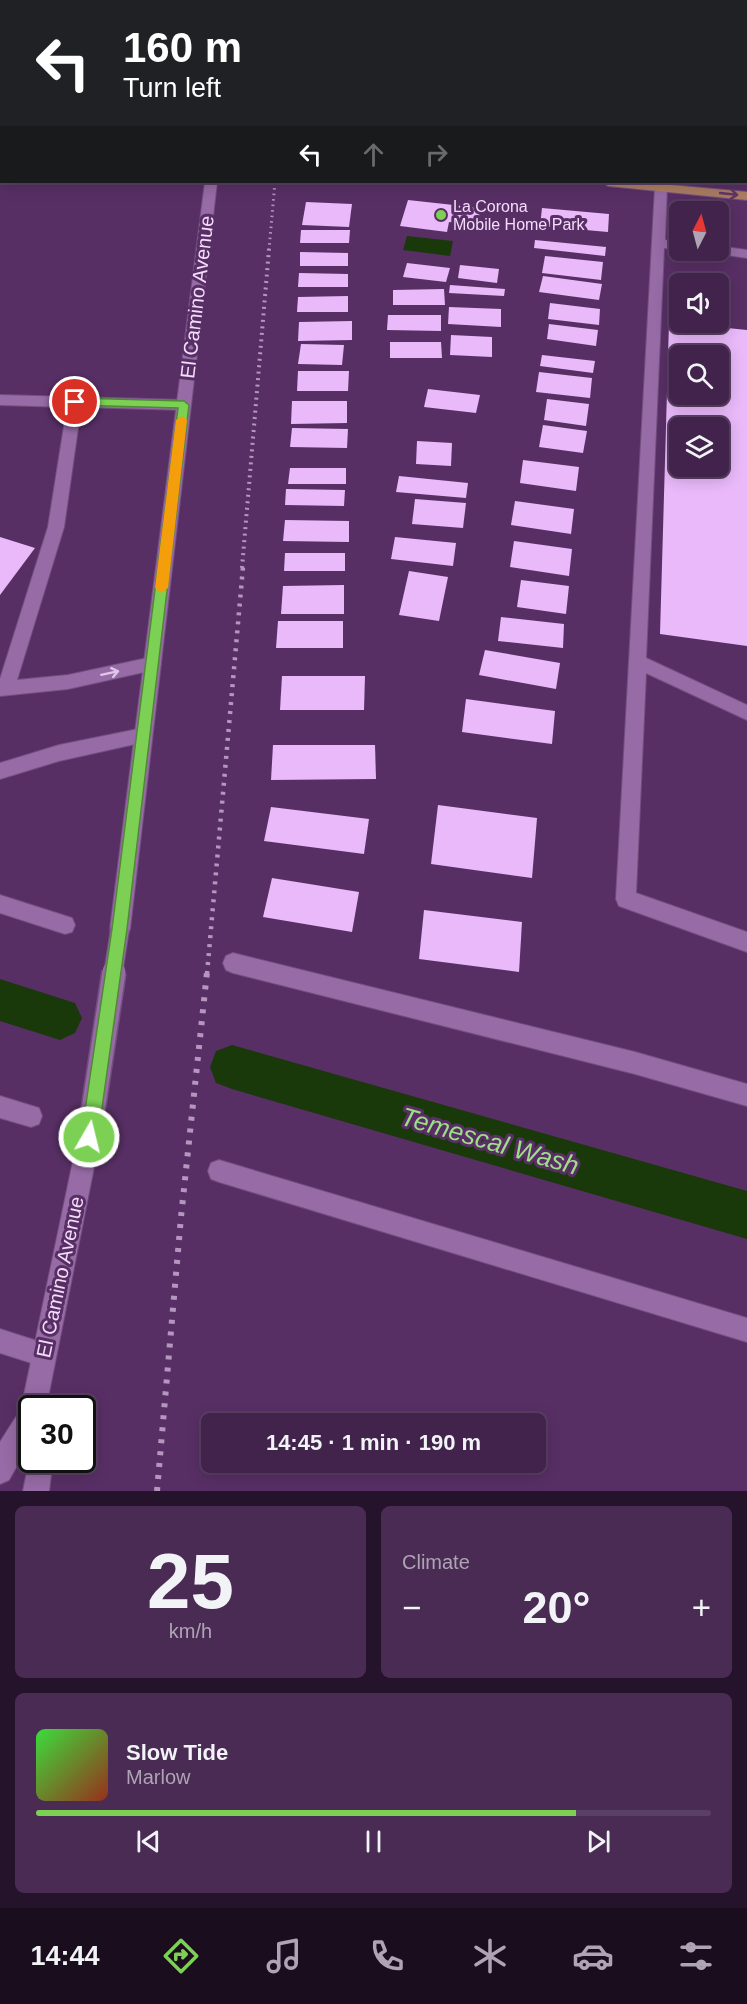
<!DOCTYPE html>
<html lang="en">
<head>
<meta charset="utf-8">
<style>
  body { margin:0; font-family:Arial,sans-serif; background:#492b53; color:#f1f3f6; height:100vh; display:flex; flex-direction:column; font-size:22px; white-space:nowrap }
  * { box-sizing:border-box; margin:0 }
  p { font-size:20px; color:#aea4b5 }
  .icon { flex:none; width:33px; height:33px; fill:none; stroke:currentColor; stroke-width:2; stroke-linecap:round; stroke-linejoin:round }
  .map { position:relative; height:1491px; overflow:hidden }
  .sheet { display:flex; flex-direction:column; gap:15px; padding:15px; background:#24132a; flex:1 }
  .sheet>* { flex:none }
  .top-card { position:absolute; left:0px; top:0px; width:747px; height:183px; box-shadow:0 3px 15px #0003,0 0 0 2px #5a4064; background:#202124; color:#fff; overflow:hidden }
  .needle { width:39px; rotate:6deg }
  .buttons { position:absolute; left:669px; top:201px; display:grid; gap:12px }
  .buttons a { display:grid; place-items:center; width:60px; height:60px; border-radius:9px; background:#42234c; box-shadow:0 3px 15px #0003,0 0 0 2px #5a4064; font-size:30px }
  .speed { position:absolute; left:18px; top:1395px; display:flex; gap:12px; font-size:30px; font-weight:700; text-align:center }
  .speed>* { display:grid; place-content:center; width:78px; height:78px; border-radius:50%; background:#42234c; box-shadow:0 3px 15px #0003,0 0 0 2px #5a4064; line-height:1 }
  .speed .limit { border:3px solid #111; border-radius:9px; background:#fff; color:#111 }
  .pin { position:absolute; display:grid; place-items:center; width:51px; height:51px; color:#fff; margin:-26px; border:3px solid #fff; border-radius:50%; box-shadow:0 2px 6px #0007 }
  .me { position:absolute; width:66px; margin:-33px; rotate:8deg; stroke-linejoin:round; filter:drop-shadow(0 0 4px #0008) }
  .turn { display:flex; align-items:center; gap:21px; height:126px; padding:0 24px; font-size:27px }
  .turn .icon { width:78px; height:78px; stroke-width:2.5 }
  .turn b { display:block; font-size:42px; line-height:51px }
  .lanes { display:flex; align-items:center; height:57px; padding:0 24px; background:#0003; justify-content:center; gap:30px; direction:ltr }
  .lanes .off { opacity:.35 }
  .big { font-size:45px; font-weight:700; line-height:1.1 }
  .sheet .tile { flex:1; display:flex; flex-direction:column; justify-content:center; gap:9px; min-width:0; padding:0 21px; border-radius:9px; background:#492b53 }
  .sheet .dial { align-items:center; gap:0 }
  .dial b { font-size:78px; line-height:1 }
  .song { display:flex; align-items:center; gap:18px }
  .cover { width:72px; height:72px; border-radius:9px; background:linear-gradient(135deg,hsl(120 70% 55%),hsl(10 70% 35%)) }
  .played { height:6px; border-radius:3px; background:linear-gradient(90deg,#7cd155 80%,#5a4064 80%) }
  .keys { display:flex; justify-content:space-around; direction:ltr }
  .heat { display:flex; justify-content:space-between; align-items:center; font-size:33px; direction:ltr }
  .sheet .tiles { flex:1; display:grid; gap:15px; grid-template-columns:1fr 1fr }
  .tile:last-child { grid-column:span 2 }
  .trip { position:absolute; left:201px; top:1413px; width:345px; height:60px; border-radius:9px; background:#42234c; box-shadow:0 3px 15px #0003,0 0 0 2px #5a4064; font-weight:700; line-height:60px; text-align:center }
  .menu { display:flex; height:96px; justify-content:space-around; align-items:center; background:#1a0e1e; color:#aea4b5 }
  .menu .icon { width:42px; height:42px }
  .menu .selected { color:#7cd155 }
  .menu b { font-size:27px; color:#f1f3f6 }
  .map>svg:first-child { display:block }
  .water { fill:#1a390a }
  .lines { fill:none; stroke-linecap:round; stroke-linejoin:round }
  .canal { fill:#1a390a; fill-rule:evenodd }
  .building { fill:#e9b9fa; fill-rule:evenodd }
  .service-casing { stroke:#734f7f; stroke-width:2 }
  .minor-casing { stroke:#734f7f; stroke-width:2 }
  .primary-casing { stroke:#734f7f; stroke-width:2 }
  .service { fill:#976ba6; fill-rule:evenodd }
  .minor { fill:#976ba6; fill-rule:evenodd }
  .primary { fill:#ac7d64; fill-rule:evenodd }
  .rail-far3 { stroke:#b596bf; stroke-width:3; stroke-dasharray:1.5 4; stroke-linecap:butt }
  .rail-far2 { stroke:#b596bf; stroke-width:4; stroke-dasharray:2 4.5; stroke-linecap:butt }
  .rail-far1 { stroke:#b596bf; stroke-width:4.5; stroke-dasharray:3 6; stroke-linecap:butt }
  .rail { stroke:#b596bf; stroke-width:6; stroke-dasharray:4 8; stroke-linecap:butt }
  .minor-bridge-far1-casing { stroke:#734f7f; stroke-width:20; stroke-linecap:butt }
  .minor-bridge-casing { stroke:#734f7f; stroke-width:26; stroke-linecap:butt }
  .minor-bridge-far1 { stroke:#976ba6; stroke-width:18 }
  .minor-bridge { stroke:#976ba6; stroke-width:23 }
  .oneway { stroke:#603765 }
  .oneway2 { stroke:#e1c5eb }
  .route { fill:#7cd155; stroke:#518837; stroke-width:1.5 }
  .slow { fill:#f59e0b }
  .poi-dot { fill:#7cd155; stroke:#582f65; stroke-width:2 }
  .labels { text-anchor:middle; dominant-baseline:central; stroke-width:6; stroke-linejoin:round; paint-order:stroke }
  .far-poi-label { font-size:16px; fill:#f4dcfc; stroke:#582f65; text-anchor:start }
  .street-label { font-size:20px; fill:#f4dcfc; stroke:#582f65 }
  .near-water-label { font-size:26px; font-style:italic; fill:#9fdd86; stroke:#582f65 }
</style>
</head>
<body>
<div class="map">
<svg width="747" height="1491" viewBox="0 0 747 1491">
  <rect width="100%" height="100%" fill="#582f65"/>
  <!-- water -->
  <polygon class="water" points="407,236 453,241 450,256 403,250"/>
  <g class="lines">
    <!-- canal -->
    <g class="canal">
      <polygon points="0,979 75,1003 82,1018 75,1033 60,1040 0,1021"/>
      <polygon points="232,1045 747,1191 747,1239 232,1089 216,1083 210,1067 216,1051"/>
    </g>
  </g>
  <!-- building -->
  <g class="building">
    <polygon points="408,200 481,208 477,225 449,222 447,232 400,226"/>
    <polygon points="306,202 352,204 349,227 302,225"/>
    <polygon points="542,208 609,214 608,232 540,226"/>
    <polygon points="301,230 350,230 349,243 300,243"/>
    <polygon points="535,240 606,247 605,256 534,248"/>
    <polygon points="300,252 348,253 348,266 300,266"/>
    <polygon points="545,256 603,262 601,280 542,273"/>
    <polygon points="407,263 450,268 446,282 403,277"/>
    <polygon points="460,265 499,269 497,283 458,278"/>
    <polygon points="299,273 348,274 348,287 298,287"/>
    <polygon points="543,276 602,284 599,300 539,292"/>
    <polygon points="450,285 505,289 504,296 449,293"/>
    <polygon points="444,289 445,305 393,305 393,290"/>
    <polygon points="348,296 348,312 297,312 298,297"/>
    <polygon points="550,303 600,309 599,325 548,319"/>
    <polygon points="449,307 501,309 501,327 448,324"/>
    <polygon points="388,315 441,315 441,331 387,330"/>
    <polygon points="352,321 352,340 298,341 299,322"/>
    <path d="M669 322 747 330V646L660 634ZM680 356H718V394H680ZM680 428H718V466H680Z"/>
    <polygon points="549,324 598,330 596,346 547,339"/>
    <polygon points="451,335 492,337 492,357 450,355"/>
    <polygon points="390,342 441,342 442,358 390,358"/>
    <polygon points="301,344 344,345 342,365 298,364"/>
    <polygon points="542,355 595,361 593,373 540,366"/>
    <polygon points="298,371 349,371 348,391 297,391"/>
    <polygon points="539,372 592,378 590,398 536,392"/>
    <polygon points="428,389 480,395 476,413 424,407"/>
    <polygon points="547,399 589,404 586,426 544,420"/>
    <polygon points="292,401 347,401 347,423 291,424"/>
    <polygon points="543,425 587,431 583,453 539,447"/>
    <polygon points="292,428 348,429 347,448 290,447"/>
    <polygon points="417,441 452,443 451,466 416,464"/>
    <polygon points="523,460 579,467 576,491 520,483"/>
    <polygon points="290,468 346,468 346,484 288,484"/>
    <polygon points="399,476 468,483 466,498 396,492"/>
    <polygon points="286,489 345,490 344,506 285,505"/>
    <polygon points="415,499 466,503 463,528 412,524"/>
    <polygon points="515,501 574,509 571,534 511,525"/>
    <polygon points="285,520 349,521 349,542 283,541"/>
    <polygon points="0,537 35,548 0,595"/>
    <polygon points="395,537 456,543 453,566 391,559"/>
    <polygon points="514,541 572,549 569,576 510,567"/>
    <polygon points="285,553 345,553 345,571 284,571"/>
    <polygon points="409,571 448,577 439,621 399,615"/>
    <polygon points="521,580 569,586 566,614 517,607"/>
    <polygon points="344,585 344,614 281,614 283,586"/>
    <polygon points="501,617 564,624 563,648 498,641"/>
    <polygon points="278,621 343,621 343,648 276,648"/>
    <polygon points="485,650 560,663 556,689 479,675"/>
    <polygon points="282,676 365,676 364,710 280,710"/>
    <polygon points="466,699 555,711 552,744 462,732"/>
    <polygon points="273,745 375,745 376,779 271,780"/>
    <polygon points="438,805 537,818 532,878 431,864"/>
    <polygon points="271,807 369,819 364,854 264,841"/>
    <polygon points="272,878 359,892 352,932 263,917"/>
    <polygon points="424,910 522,922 519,972 419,959"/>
  </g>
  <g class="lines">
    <!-- service casing -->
    <g class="service-casing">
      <g id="service">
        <polygon points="661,183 667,187 665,240 680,242 680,250 664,248 646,658 747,705 747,720 646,673 636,893 747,932 747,952 619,906 616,899 655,187"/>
        <polygon points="718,246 747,250 747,258 713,253 711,250 718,250"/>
        <polygon points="0,395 184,400 191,405 184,410 81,407 64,527 17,680 68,675 152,657 158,659 161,664 158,669 68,689 0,696 0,679 48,527 67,407 0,405"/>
        <polygon points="143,728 149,731 152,736 149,741 59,761 0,779 0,763 59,745"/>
        <polygon points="0,895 72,918 75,925 72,932 65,934 0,913"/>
        <polygon points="233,953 635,1052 747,1084 747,1106 635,1074 233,973 226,970 223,963 226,956"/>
        <polygon points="0,1096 39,1108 42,1116 39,1124 31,1127 0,1118"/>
        <polygon points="219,1160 747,1318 747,1342 219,1182 211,1179 208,1171 211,1163"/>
        <polygon points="0,1329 53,1346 56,1355 53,1364 44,1367 0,1353"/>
      </g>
    </g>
    <!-- minor casing -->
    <g class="minor-casing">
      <g id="minor">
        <rect x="634" y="0" width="10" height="2"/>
        <polygon points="205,182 217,182 130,929 127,936 120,939 113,936 110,929"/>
        <polygon points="89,1126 97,1129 100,1137 46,1408 32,1408 32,1439 9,1480 0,1484 0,1442 21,1409 78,1137 81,1129"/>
        <polygon points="31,1451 32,1460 53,1460 49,1491 23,1491"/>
      </g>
    </g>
    <!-- primary casing -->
    <g class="primary-casing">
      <g id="primary">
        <rect x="0" y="70" width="2" height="6"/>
        <rect x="0" y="114" width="2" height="6"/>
        <rect x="746" y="124" width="1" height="7"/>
        <polygon points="602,182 638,182 747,192 747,200 608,186"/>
      </g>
    </g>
    <!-- service -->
    <use href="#service" class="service"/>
    <!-- minor -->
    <use href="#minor" class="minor"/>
    <!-- primary -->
    <use href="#primary" class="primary"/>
    <!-- rail-far3 -->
    <polyline class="rail-far3" points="269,250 275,182"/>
    <!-- rail-far2 -->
    <polyline class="rail-far2" points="242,568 269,249"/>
    <!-- rail-far1 -->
    <polyline class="rail-far1" points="207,974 243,567"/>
    <!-- rail -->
    <polyline class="rail" points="157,1491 181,1217 207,972"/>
    <!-- minor-bridge-far1 casing -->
    <g class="minor-bridge-far1-casing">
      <polyline id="minor-bridge-far1" points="113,974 120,929"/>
    </g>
    <!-- minor-bridge casing -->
    <g class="minor-bridge-casing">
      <polyline id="minor-bridge" points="89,1137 114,972"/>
    </g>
    <!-- minor-bridge-far1 -->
    <use href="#minor-bridge-far1" class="minor-bridge-far1"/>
    <!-- minor-bridge -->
    <use href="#minor-bridge" class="minor-bridge"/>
  </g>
  <!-- one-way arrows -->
  <defs><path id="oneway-shaft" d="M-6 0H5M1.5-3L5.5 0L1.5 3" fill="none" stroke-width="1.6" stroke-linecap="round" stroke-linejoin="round" transform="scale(1.5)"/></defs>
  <use class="oneway" href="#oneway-shaft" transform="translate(729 194) rotate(6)"/>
  <use class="oneway2" href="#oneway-shaft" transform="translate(110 673) rotate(-12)"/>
  <!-- route -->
  <polygon class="route" points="75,398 184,401 189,405 127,929 98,1137 95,1143 89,1146 83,1143 81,1137 112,929 178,408 72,405 72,399"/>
  <!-- slow -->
  <polygon class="slow" points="182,416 187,420 168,588 161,593 155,588 176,420"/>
  <!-- markers -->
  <circle class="poi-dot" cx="441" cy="215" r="6"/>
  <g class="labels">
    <!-- far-poi labels -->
    <g class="far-poi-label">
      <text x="453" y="206">La Corona<tspan x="453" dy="18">Mobile Home Park</tspan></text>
    </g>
    <!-- street labels -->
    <g class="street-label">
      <text transform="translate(197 297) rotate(-83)">El Camino Avenue</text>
      <text transform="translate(60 1277) rotate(-78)">El Camino Avenue</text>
    </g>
    <!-- near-water labels -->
    <g class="near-water-label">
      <text transform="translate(490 1141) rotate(16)">Temescal Wash</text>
    </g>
  </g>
</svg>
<div class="buttons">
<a><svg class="needle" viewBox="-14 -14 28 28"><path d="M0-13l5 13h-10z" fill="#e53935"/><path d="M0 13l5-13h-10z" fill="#aea4b5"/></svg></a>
<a><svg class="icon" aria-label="sound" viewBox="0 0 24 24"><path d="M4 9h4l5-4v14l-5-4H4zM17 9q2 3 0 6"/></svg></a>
<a><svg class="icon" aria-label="search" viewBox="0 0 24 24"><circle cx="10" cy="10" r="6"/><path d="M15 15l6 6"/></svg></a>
<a><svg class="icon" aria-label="layers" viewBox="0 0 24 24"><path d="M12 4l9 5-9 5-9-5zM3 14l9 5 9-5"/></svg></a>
</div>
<div class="speed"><div class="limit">30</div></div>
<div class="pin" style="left:75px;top:402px;background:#d93025"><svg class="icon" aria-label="arrive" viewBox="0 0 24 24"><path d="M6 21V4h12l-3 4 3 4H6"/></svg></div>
<svg class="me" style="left:89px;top:1137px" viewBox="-20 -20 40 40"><circle r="17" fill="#7cd155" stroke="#fff" stroke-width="3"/><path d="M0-11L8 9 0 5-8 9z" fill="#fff"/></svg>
<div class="trip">14:45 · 1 min · 190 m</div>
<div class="top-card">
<div class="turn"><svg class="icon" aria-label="left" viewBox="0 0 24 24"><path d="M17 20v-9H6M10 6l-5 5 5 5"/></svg><div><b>160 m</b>Turn left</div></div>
<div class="lanes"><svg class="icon" aria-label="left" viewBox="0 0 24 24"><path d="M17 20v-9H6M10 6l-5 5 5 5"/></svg><svg class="icon off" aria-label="ahead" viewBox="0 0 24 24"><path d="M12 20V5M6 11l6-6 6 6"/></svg><svg class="icon off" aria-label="right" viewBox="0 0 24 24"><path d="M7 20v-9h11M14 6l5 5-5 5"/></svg></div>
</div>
</div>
<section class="sheet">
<div class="tiles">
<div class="tile dial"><b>25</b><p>km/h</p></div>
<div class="tile"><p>Climate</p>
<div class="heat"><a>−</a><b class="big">20°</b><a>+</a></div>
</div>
<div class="tile">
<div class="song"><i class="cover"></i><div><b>Slow Tide</b><p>Marlow</p></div></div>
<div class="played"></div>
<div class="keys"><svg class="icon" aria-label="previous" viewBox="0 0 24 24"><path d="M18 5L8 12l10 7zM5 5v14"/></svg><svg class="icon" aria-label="pause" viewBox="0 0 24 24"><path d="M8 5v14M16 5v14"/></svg><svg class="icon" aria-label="next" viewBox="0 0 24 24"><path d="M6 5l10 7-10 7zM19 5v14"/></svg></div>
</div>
</div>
</section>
<nav class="menu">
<b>14:44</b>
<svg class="icon selected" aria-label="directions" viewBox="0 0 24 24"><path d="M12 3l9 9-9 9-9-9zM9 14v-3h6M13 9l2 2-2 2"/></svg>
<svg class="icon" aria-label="music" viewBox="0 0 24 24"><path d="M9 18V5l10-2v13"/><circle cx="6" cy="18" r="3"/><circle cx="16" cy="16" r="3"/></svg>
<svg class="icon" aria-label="phone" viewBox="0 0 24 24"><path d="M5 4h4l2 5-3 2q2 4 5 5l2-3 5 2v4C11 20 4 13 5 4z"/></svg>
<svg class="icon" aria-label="climate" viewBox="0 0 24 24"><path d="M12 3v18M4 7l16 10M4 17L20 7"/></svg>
<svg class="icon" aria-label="car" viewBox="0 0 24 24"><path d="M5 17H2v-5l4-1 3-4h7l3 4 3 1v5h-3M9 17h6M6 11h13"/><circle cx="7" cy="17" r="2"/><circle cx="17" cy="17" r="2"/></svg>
<svg class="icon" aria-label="filters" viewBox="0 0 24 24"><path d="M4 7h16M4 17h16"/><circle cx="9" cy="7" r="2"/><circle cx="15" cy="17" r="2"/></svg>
</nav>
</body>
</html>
